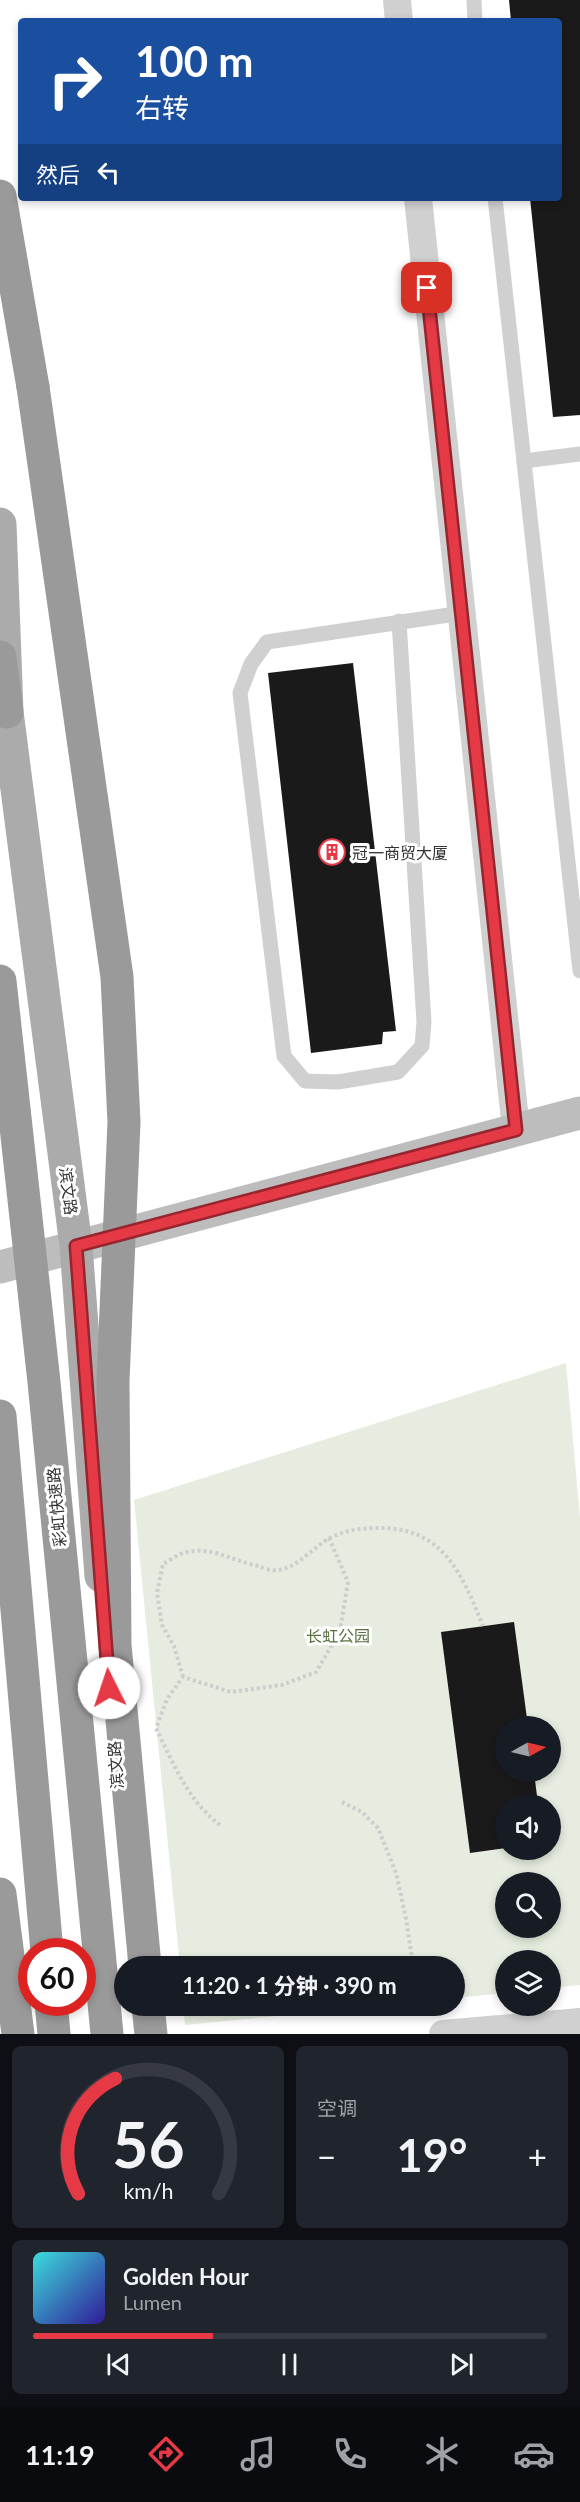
<!DOCTYPE html>
<html lang="zh">
<head>
<meta charset="utf-8">
<style>
  body { margin:0; font-family:Lato,"Noto Sans SC",sans-serif; background:#20242c; color:#f1f3f6; height:100vh; display:flex; flex-direction:column; font-size:22px; white-space:nowrap }
  * { box-sizing:border-box; margin:0 }
  p { font-size:20px; color:#9ea1a6 }
  .icon { flex:none; width:33px; height:33px; fill:none; stroke:currentColor; stroke-width:2; stroke-linecap:round; stroke-linejoin:round }
  .map { position:relative; height:2034px; overflow:hidden }
  .side { display:flex; flex-direction:column; gap:12px; padding:12px; background:#0d0f14; flex:1 }
  .side>* { flex:none }
  .hud { position:absolute; left:18px; top:18px; width:544px; height:183px; border-radius:6px; box-shadow:0 3px 9px #0003; background:#1a4fa0; color:#fff; overflow:hidden }
  .needle { width:39px; rotate:82deg }
  .buttons { position:absolute; left:495px; top:1716px; display:grid; gap:12px }
  .buttons a { display:grid; place-items:center; width:66px; height:66px; border-radius:50%; background:#171b24; box-shadow:0 3px 9px #0003; font-size:30px }
  .speed { position:absolute; left:18px; top:1938px; display:flex; gap:12px; font-size:30px; font-weight:700; text-align:center }
  .speed>* { display:grid; place-content:center; width:78px; height:78px; border-radius:50%; background:#171b24; box-shadow:0 3px 9px #0003; line-height:1 }
  .speed .limit { border:9px solid #d22; background:#fff; color:#111 }
  .pin { position:absolute; display:grid; place-items:center; width:51px; height:51px; color:#fff; margin:-26px; border-radius:12px; box-shadow:0 3px 9px #0006 }
  .me { position:absolute; width:66px; margin:-33px; rotate:356deg; stroke-linejoin:round; filter:drop-shadow(0 0 4px #0008) }
  .turn { display:flex; align-items:center; gap:21px; height:126px; padding:0 18px; font-size:27px }
  .turn .icon { width:78px; height:78px; stroke-width:2.5 }
  .turn b { display:block; font-size:42px; line-height:51px }
  .then { display:flex; align-items:center; height:57px; padding:0 18px; background:#0003; gap:12px; font-size:22px }
  .big { font-size:45px; font-weight:700; line-height:1.1 }
  .side .card { flex:1; display:flex; flex-direction:column; justify-content:center; gap:9px; min-width:0; padding:0 21px; border-radius:9px; background:#20242c }
  .side .dial { align-items:center; gap:0 }
  .dial svg { height:156px; overflow:visible; fill:none; stroke:#363941; stroke-width:7; stroke-linecap:round; text-anchor:middle }
  .dial text { fill:#f1f3f6; stroke:none }
  .song { display:flex; align-items:center; gap:18px }
  .cover { width:72px; height:72px; border-radius:9px; background:linear-gradient(135deg,hsl(180 70% 55%),hsl(250 70% 35%)) }
  .played { height:6px; border-radius:3px; background:linear-gradient(90deg,#e63946 35%,#363941 35%) }
  .keys { display:flex; justify-content:space-around; direction:ltr }
  .heat { display:flex; justify-content:space-between; align-items:center; font-size:33px; direction:ltr }
  .side .tiles { flex:1; display:grid; gap:12px; grid-template-columns:1fr 1fr }
  .card:last-child { grid-column:span 2 }
  .trip { position:absolute; left:114px; top:1956px; width:351px; height:60px; border-radius:30px; background:#171b24; box-shadow:0 3px 9px #0003; font-weight:700; line-height:60px; text-align:center }
  .dock { display:flex; height:96px; justify-content:space-around; align-items:center; background:#090b0e; color:#9ea1a6 }
  .dock .icon { width:42px; height:42px }
  .dock .current { color:#e63946 }
  .dock b { font-size:27px; color:#f1f3f6 }
  .map>svg:first-child { display:block }
  .green { fill:#e6ecdf; fill-rule:evenodd }
  .building { fill:#1a1a1a }
  .lines { fill:none; stroke-linecap:round; stroke-linejoin:round }
  .path { stroke:#cdcdcd; stroke-width:4; stroke-dasharray:3 3; stroke-linecap:butt }
  .lane { stroke:#d0d0d0; stroke-width:15 }
  .street { stroke:#d0d0d0; stroke-width:28 }
  .secondary { stroke:#bdbdbd; stroke-width:33 }
  .primary { stroke:#ababab; stroke-width:33 }
  .highway { stroke:#9a9a9a; stroke-width:33 }
  .highway-bridge { stroke:#9a9a9a; stroke-width:33 }
  .route-casing { stroke:#96252e; stroke-width:15 }
  .route { stroke:#e63946; stroke-width:10 }
  .labels { text-anchor:middle; dominant-baseline:central; stroke-width:6; stroke-linejoin:round; paint-order:stroke }
  .poi-label { font-size:16px; fill:#333; stroke:#fff; text-anchor:start }
  .street-label { font-size:16px; fill:#333; stroke:#fff }
  .park-label { font-size:16px; fill:#56703f; stroke:#fff }
</style>
</head>
<body>
<div class="map">
<svg width="580" height="2034" viewBox="0 0 580 2034">
  <rect width="100%" height="100%" fill="#fff"/>
  <!-- green -->
  <g class="green">
    <path d="M566 1363 580 1518V1985L551 1988 550 1960H506L505 1993 455 1998 454 1966H180L134 1500ZM506 1726H550V1772H506ZM506 1804H550V1850H506ZM506 1882H550V1928H506Z"/>
    <polygon points="183,2006 379,2006 185,2025"/>
  </g>
  <!-- building -->
  <g class="building">
    <polygon points="509,0 580,0 580,415 553,417 530,198 560,198 560,21 511,21"/>
    <polygon points="353,663 396,1031 383,1032 382,1044 311,1053 268,673"/>
    <polygon points="514,1622 528,1726 506,1726 506,1772 534,1772 538,1804 506,1804 506,1848 470,1853 441,1632"/>
  </g>
  <g class="lines">
    <!-- path -->
    <g class="path">
      <path d="M183 1677 174 1646 162 1625 157 1593 163 1564C169 1561 176 1555 183 1553 210 1545 233 1561 258 1566 263 1568 270 1571 276 1570 296 1570 314 1546 330 1538 345 1530 362 1528 379 1528 443 1527 462 1574 483 1626"/>
      <polyline points="342,1802 362,1812 378,1828 396,1873 406,1918 413,1966"/>
      <path d="M220 1825C188 1801 173 1763 156 1728L167 1699 183 1677 231 1692 282 1685 316 1672 340 1631 348 1582 329 1538"/>
      <polyline points="418,2006 419,2017"/>
    </g>
    <!-- lane -->
    <g class="lane">
      <polyline points="474,0 475,21"/>
      <polyline points="495,198 580,971"/>
      <polyline points="524,461 580,454"/>
      <polyline points="399,621 424,1022 422,1046 398,1072 338,1082 305,1081 284,1056 240,693 251,664 267,642 462,613"/>
    </g>
    <!-- street -->
    <g class="street">
      <polyline points="397,0 399,21"/>
      <polyline points="418,198 516,1130"/>
      <polyline points="443,2034 580,2022"/>
    </g>
    <!-- secondary -->
    <polyline class="secondary" points="0,1267 580,1113"/>
    <!-- primary -->
    <polyline class="primary" points="0,524 7,712 76,1246 101,1576"/>
    <!-- highway -->
    <g class="highway">
      <polyline points="0,196 33,387"/>
      <polyline points="0,657 7,712"/>
      <polyline points="0,1416 47,1952"/>
      <polyline points="0,1894 18,2034"/>
      <polyline points="51,2002 54,2034"/>
      <polyline points="148,2006 151,2034"/>
    </g>
    <!-- highway-bridge -->
    <g class="highway-bridge">
      <polyline points="33,387 117,977 124,1122 113,1381 115,1645 145,1966"/>
      <polyline points="0,981 44,1382 107,2034"/>
    </g>
  </g>
  <g class="lines">
    <!-- route casing -->
    <g class="route-casing">
      <polyline id="route" points="109,1688 76,1246 516,1130 427,288"/>
    </g>
    <!-- route -->
    <use href="#route" class="route"/>
  </g>
  <!-- icons -->
  <defs>
    <g id="building-ring" transform="scale(1.35)"><circle r="9.5" fill="#fff" stroke="#e63946" stroke-width="1.5"/><path d="M-4-6H4V6H1V3H-1V6H-4ZM-2.5-4.3h1.7v1.8h-1.7ZM.8-4.3h1.7v1.8H.8ZM-2.5-1h1.7V.8h-1.7ZM.8-1h1.7V.8H.8Z" fill="#e63946"/></g>
  </defs>
  <g fill-rule="evenodd">
    <use href="#building-ring" x="332" y="852"/>
  </g>
  <g class="labels">
    <!-- poi labels -->
    <g class="poi-label">
      <text x="352" y="852">冠一商贸大厦</text>
    </g>
    <!-- street labels -->
    <g class="street-label">
      <text transform="translate(69 1191) rotate(83)">滨文路</text>
      <text transform="translate(56 1507) rotate(-95)">彩虹快速路</text>
      <text transform="translate(115 1765) rotate(-94)">滨文路</text>
    </g>
    <!-- park labels -->
    <g class="park-label">
      <text x="338" y="1635">长虹公园</text>
    </g>
  </g>
</svg>
<div class="buttons">
<a><svg class="needle" viewBox="-14 -14 28 28"><path d="M0-13l5 13h-10z" fill="#e53935"/><path d="M0 13l5-13h-10z" fill="#9ea1a6"/></svg></a>
<a><svg class="icon" aria-label="sound" viewBox="0 0 24 24"><path d="M4 9h4l5-4v14l-5-4H4zM17 9q2 3 0 6"/></svg></a>
<a><svg class="icon" aria-label="search" viewBox="0 0 24 24"><circle cx="10" cy="10" r="6"/><path d="M15 15l6 6"/></svg></a>
<a><svg class="icon" aria-label="layers" viewBox="0 0 24 24"><path d="M12 4l9 5-9 5-9-5zM3 14l9 5 9-5"/></svg></a>
</div>
<div class="speed"><div class="limit">60</div></div>
<div class="pin" style="left:427px;top:288px;background:#d93025"><svg class="icon" aria-label="arrive" viewBox="0 0 24 24"><path d="M6 21V4h12l-3 4 3 4H6"/></svg></div>
<svg class="me" style="left:109px;top:1688px" viewBox="-20 -20 40 40"><circle r="19" fill="#fff"/><path d="M0-13L10 11 0 6-10 11z" fill="#e63946"/></svg>
<div class="trip">11:20 · 1 分钟 · 390 m</div>
<div class="hud">
<div class="turn"><svg class="icon" aria-label="right" viewBox="0 0 24 24"><path d="M7 20v-9h11M14 6l5 5-5 5"/></svg><div><b>100 m</b>右转</div></div>
<div class="then">然后<svg class="icon" aria-label="left" viewBox="0 0 24 24"><path d="M17 20v-9H6M10 6l-5 5 5 5"/></svg></div>
</div>
</div>
<section class="side">
<div class="tiles">
<div class="card dial"><svg viewBox="0 0 100 80">
<path d="M14 69A42 42 0 1 1 86 69"/>
<path d="M14 69A42 42 0 0 1 33 10" stroke="#e63946"/>
<text x="50" y="56" font-size="32" font-weight="700">56</text>
<text x="50" y="72" font-size="11">km/h</text>
</svg></div>
<div class="card"><p>空调</p>
<div class="heat"><a>−</a><b class="big">19°</b><a>+</a></div>
</div>
<div class="card">
<div class="song"><i class="cover"></i><div><b>Golden Hour</b><p>Lumen</p></div></div>
<div class="played"></div>
<div class="keys"><svg class="icon" aria-label="previous" viewBox="0 0 24 24"><path d="M18 5L8 12l10 7zM5 5v14"/></svg><svg class="icon" aria-label="pause" viewBox="0 0 24 24"><path d="M8 5v14M16 5v14"/></svg><svg class="icon" aria-label="next" viewBox="0 0 24 24"><path d="M6 5l10 7-10 7zM19 5v14"/></svg></div>
</div>
</div>
</section>
<nav class="dock">
<b>11:19</b>
<svg class="icon current" aria-label="directions" viewBox="0 0 24 24"><path d="M12 3l9 9-9 9-9-9zM9 14v-3h6M13 9l2 2-2 2"/></svg>
<svg class="icon" aria-label="music" viewBox="0 0 24 24"><path d="M9 18V5l10-2v13"/><circle cx="6" cy="18" r="3"/><circle cx="16" cy="16" r="3"/></svg>
<svg class="icon" aria-label="phone" viewBox="0 0 24 24"><path d="M5 4h4l2 5-3 2q2 4 5 5l2-3 5 2v4C11 20 4 13 5 4z"/></svg>
<svg class="icon" aria-label="climate" viewBox="0 0 24 24"><path d="M12 3v18M4 7l16 10M4 17L20 7"/></svg>
<svg class="icon" aria-label="car" viewBox="0 0 24 24"><path d="M5 17H2v-5l4-1 3-4h7l3 4 3 1v5h-3M9 17h6M6 11h13"/><circle cx="7" cy="17" r="2"/><circle cx="17" cy="17" r="2"/></svg>
</nav>
</body>
</html>
